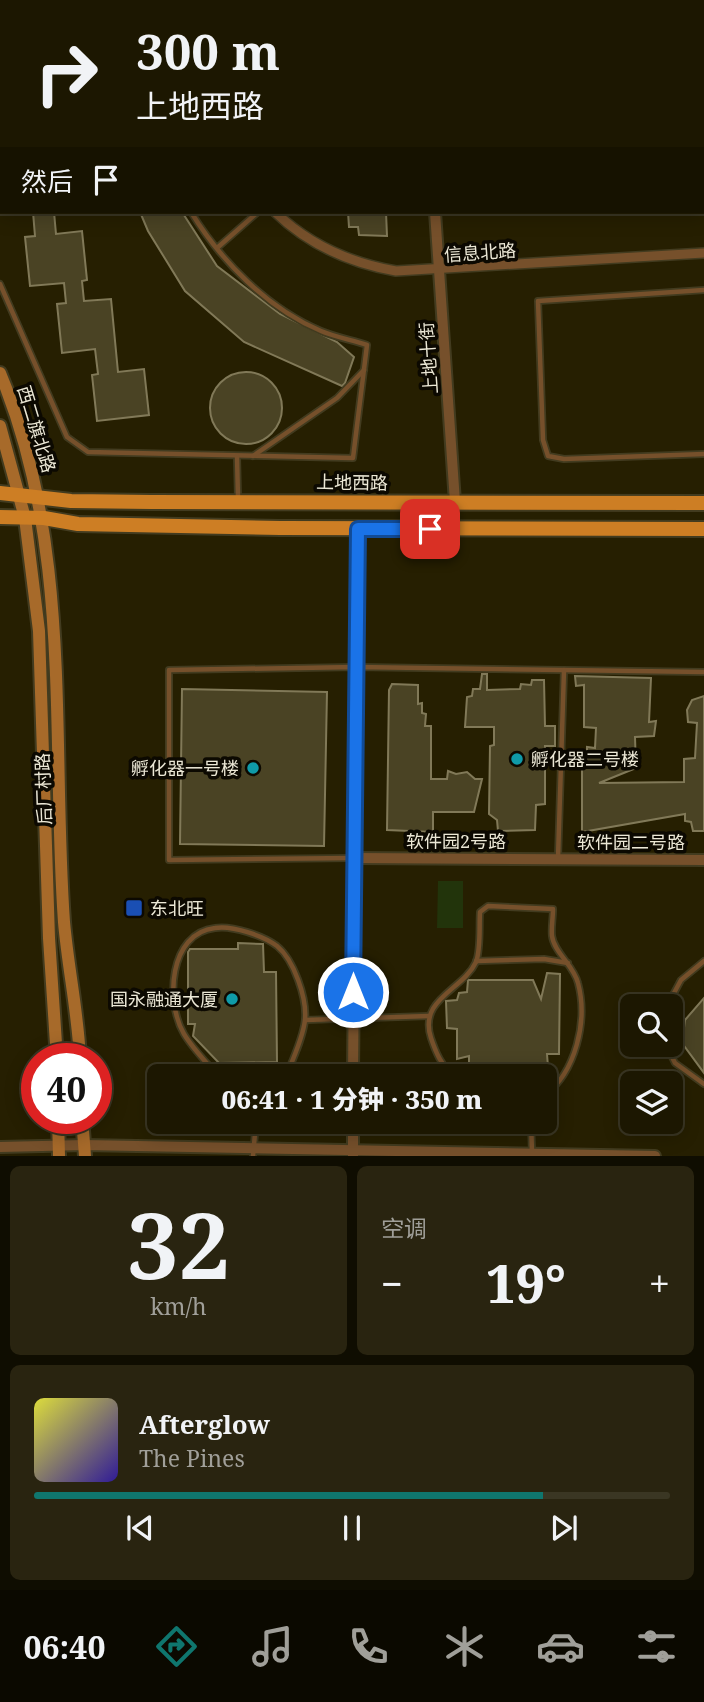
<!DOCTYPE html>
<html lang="zh">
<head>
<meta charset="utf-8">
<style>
  body { margin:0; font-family:"Noto Serif","Noto Sans SC",serif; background:#292410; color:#f1f3f6; height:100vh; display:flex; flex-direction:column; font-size:26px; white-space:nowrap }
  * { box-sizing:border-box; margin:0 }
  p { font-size:23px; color:#a09f99 }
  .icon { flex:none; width:38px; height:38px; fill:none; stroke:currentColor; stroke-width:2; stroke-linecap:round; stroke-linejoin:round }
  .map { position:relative; height:1156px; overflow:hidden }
  .side { display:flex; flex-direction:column; gap:10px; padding:10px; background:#0f0d01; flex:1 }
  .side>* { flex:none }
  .guide { position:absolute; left:0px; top:0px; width:705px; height:214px; box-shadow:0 4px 18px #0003,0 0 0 2px #3a3623; background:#1c1701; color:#f1f3f6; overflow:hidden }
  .tools { position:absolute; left:620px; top:994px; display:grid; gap:14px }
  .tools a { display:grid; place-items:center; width:63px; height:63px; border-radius:10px; background:#1c1701; box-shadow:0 4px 18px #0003,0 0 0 2px #3a3623; font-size:35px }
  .speed { position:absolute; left:21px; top:1043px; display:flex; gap:14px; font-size:35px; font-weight:700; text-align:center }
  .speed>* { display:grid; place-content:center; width:91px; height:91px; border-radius:50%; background:#1c1701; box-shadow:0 4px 18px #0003,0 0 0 2px #3a3623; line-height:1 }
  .speed .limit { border:10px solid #d22; background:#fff; color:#111 }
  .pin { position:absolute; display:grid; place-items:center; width:60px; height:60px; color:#fff; margin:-30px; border-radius:14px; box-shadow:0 4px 10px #0006 }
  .me { position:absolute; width:77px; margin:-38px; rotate:0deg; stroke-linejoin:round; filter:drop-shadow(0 0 5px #0008) }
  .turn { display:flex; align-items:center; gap:24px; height:147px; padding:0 21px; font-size:32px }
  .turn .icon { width:91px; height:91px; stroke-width:2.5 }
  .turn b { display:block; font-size:49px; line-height:60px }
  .then { display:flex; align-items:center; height:66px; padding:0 21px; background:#0003; gap:14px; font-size:26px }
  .big { font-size:52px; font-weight:800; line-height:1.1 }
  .side .card { flex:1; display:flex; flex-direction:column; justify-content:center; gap:10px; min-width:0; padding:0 24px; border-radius:10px; background:#292410 }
  .side .dial { align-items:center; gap:0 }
  .dial b { font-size:91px; line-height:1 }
  .song { display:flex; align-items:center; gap:21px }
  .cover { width:84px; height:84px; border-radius:10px; background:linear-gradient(135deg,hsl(60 70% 55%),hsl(250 70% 35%)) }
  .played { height:7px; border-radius:4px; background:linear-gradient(90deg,#0f766e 80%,#3a3623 80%) }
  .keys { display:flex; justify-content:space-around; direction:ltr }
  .heat { display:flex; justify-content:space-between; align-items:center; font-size:38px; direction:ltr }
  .side .tiles { flex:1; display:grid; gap:10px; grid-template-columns:1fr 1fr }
  .card:last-child { grid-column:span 2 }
  .trip { position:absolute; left:147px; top:1064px; width:410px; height:70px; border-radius:10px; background:#1c1701; box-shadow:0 4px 18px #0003,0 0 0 2px #3a3623; font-weight:800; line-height:70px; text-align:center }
  .dock { display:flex; height:112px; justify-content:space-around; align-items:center; background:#0b0900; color:#a09f99 }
  .dock .icon { width:49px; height:49px }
  .dock .selected { color:#0f766e }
  .dock b { font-size:32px; color:#f1f3f6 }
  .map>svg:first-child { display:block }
  .green { fill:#22340b }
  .building { fill:#4a4324; stroke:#817958; stroke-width:2 }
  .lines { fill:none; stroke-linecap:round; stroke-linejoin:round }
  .service-casing { stroke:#423b1f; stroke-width:8 }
  .minor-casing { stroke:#423b1f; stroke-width:12 }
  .tertiary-casing { stroke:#423b1f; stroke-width:14 }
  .secondary-casing { stroke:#423b1f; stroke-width:16 }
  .primary-casing { stroke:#423b1f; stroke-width:18 }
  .service { stroke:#76502b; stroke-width:4.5 }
  .minor { stroke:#76502b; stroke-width:9 }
  .tertiary { stroke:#76502b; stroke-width:10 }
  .secondary { stroke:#a76a2a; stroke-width:12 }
  .primary { stroke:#cd7e24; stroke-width:14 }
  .route-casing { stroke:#114b97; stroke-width:18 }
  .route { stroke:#1a73e8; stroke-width:12 }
  .culture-dot { fill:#0f9aa8; stroke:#0c0901; stroke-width:2.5 }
  .transit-dot { fill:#1a4fb4; stroke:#0c0901; stroke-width:2.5 }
  .labels { text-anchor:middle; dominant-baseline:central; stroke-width:7; stroke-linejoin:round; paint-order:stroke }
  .street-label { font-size:18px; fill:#ece8d6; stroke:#0c0901 }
  .poi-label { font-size:18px; fill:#ece8d6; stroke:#0c0901; text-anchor:start }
</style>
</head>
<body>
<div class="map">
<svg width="704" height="1156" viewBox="0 0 704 1156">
  <rect width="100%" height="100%" fill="#261f01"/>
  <!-- green -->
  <polygon class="green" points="438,881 463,881 463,928 437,928"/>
  <!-- building -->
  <g class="building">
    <polygon points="33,212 54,212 56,234 82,231 87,280 82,281 84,301 111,299 118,372 144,369 149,415 97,421 92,375 98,374 95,349 62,353 57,304 66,303 64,283 30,286 25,237 35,236"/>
    <polygon points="140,212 182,212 217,266 280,314 337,342 354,357 345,383 342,386 244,342 185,291 148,231"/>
    <polygon points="348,212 386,212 387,236 359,235 358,227 349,227"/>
    <circle cx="246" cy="408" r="36"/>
    <polygon points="482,674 487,674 487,690 520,689 521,684 531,685 532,680 544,680 545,726 555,726 555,746 545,746 545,804 536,805 535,830 498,831 497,820 489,814 490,746 494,745 494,727 465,727 467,697 472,696 473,689 480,689"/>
    <polygon points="575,676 651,678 649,722 656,721 654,736 635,737 636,768 599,783 684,782 684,759 695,758 697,723 688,722 687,710 692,700 704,696 704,831 693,831 691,822 685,821 685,814 582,832 582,759 587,759 587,747 595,748 596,728 584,727 584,685 576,686"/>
    <polygon points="392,684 418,685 418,704 422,703 422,713 426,714 425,726 431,726 431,779 447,779 448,771 456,774 467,772 475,779 482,779 474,812 433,812 433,832 387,830 389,690"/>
    <polygon points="182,689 327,692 324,846 180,844"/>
    <polygon points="238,943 263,944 264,972 276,972 277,1062 219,1063 193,1036 195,1024 188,1024 188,952 190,949 238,949"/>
    <polygon points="547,973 560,974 559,1054 547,1054 548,1067 469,1069 469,1056 457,1059 457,1029 447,1028 446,1001 457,1000 459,993 467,992 468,980 533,980 541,999"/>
    <polygon points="704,998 704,1073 682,1043 685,1020"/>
  </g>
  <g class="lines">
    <!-- service casing -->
    <g class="service-casing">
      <g id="service">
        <polyline points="136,0 136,2"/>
        <polyline points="0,49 2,49"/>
        <polyline points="0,153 2,153"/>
        <polyline points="217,248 258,212"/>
        <path d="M0 284 67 437 88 452 353 458 367 345C352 340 335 337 321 331 267 308 221 261 191 212"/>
        <polyline points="704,290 538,301 543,440 548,456 564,459 704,454"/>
        <polyline points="237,456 238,498"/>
        <polyline points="253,456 337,398 364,370"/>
        <polyline points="353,858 169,860 169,670 356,667 704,672"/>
        <polyline points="558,858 564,670"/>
        <polyline points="476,961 544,959 568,963"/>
        <polyline points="667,1006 681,980 704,961"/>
        <polyline points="305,1020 429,1016"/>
        <polyline points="666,1045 675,1063 704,1084"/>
        <path d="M218 1076C207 1063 193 1049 184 1034 165 1002 169 933 215 928 232 925 264 936 277 946 294 960 307 998 305 1020 303 1038 293 1059 286 1076"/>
        <path d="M452 1076C441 1064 436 1053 431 1038 418 999 463 990 476 962 481 949 479 926 480 912L488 906 553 909C553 918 551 928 552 936 554 952 574 966 578 983 588 1021 576 1072 544 1096"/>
        <polyline points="531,1122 532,1152"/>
        <polyline points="253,1156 256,1122"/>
      </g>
    </g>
    <!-- minor casing -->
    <g class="minor-casing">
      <g id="minor">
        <polyline points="220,2 220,0"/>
        <path d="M275 212C308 244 350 263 396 271L704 253"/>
      </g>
    </g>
    <!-- tertiary casing -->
    <g class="tertiary-casing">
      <g id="tertiary">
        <polyline points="419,0 419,2"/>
        <polyline points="435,212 455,502"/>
        <polyline points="354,858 704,860"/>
        <polyline points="353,1076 358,529"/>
        <polyline points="0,1147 84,1145 655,1156"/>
        <polyline points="353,1156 353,1122"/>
      </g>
    </g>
    <!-- secondary casing -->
    <g class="secondary-casing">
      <g id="secondary">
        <path d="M0 373C73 547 51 738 64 922 68 968 78 1013 80 1059"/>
        <polyline points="0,426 25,518 39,631 49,938 57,1059"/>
        <polyline points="58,1118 59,1156"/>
        <polyline points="82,1118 85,1156"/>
      </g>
    </g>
    <!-- primary casing -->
    <g class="primary-casing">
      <g id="primary">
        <polyline points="0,493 71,501 151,502 704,503"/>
        <polyline points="0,517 44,518 78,524 280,528 704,529"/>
      </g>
    </g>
    <!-- service -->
    <use href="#service" class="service"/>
    <!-- minor -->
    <use href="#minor" class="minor"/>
    <!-- tertiary -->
    <use href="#tertiary" class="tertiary"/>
    <!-- secondary -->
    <use href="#secondary" class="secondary"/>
    <!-- primary -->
    <use href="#primary" class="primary"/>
  </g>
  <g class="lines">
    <!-- route casing -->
    <g class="route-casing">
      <polyline id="route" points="353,992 358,529 430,529"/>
    </g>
    <!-- route -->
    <use href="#route" class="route"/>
  </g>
  <!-- markers -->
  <g class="culture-dot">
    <circle cx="517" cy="759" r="7"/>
    <circle cx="253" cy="768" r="7"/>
    <circle cx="232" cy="999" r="7"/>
  </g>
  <rect class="transit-dot" x="125" y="899" width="18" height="18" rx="3.5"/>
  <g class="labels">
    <!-- street labels -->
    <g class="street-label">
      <text transform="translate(480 252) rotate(-4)">信息北路</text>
      <text transform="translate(428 358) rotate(-94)">上地十街</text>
      <text transform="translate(37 429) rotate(73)">西二旗北路</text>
      <text transform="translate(352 482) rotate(1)">上地西路</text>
      <text transform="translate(43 789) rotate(-92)">后厂村路</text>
      <text x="456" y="841">软件园2号路</text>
      <text x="631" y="842">软件园二号路</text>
    </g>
    <!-- poi labels -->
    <g class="poi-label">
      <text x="531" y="759">孵化器二号楼</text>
      <text x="239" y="768" text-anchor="end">孵化器一号楼</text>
      <text x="150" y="908">东北旺</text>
      <text x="218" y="999" text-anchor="end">国永融通大厦</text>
    </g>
  </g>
</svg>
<div class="tools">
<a><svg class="icon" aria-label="search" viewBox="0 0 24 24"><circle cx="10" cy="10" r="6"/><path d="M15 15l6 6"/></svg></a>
<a><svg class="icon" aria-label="layers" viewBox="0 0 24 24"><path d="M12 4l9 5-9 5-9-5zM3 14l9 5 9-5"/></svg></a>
</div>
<div class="speed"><div class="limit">40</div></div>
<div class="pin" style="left:430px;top:529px;background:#d93025"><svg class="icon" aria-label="arrive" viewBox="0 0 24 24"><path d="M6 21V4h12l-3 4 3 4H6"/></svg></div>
<svg class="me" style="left:353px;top:992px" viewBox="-20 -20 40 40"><circle r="17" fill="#1a73e8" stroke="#fff" stroke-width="3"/><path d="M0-11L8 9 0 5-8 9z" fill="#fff"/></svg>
<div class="trip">06:41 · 1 分钟 · 350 m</div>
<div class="guide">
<div class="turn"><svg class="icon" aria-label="right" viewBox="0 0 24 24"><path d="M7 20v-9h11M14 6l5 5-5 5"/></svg><div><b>300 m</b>上地西路</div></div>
<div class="then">然后<svg class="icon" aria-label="arrive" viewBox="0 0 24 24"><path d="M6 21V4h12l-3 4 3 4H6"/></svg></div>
</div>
</div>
<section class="side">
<div class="tiles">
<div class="card dial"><b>32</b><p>km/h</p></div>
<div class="card"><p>空调</p>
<div class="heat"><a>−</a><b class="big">19°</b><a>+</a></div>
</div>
<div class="card">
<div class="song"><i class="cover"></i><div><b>Afterglow</b><p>The Pines</p></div></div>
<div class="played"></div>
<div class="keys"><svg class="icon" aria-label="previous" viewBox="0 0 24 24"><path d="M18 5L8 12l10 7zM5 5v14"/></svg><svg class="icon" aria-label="pause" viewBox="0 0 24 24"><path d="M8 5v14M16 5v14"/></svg><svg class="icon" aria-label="next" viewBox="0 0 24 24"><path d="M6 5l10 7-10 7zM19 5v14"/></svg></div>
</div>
</div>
</section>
<nav class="dock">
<b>06:40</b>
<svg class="icon selected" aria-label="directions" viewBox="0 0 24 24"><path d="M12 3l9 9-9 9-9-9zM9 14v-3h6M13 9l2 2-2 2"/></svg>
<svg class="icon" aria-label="music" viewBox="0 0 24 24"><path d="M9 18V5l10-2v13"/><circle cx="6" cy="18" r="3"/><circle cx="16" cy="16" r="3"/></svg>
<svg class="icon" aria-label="phone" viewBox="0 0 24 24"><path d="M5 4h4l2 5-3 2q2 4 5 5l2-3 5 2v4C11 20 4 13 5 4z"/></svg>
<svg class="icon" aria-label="climate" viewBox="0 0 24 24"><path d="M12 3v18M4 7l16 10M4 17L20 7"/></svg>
<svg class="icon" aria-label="car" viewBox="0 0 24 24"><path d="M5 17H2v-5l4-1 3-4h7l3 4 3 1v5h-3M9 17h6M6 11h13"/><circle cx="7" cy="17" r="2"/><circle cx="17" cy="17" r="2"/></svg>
<svg class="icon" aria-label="filters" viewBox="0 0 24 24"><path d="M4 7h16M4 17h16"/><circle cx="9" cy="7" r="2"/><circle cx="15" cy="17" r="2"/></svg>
</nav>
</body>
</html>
